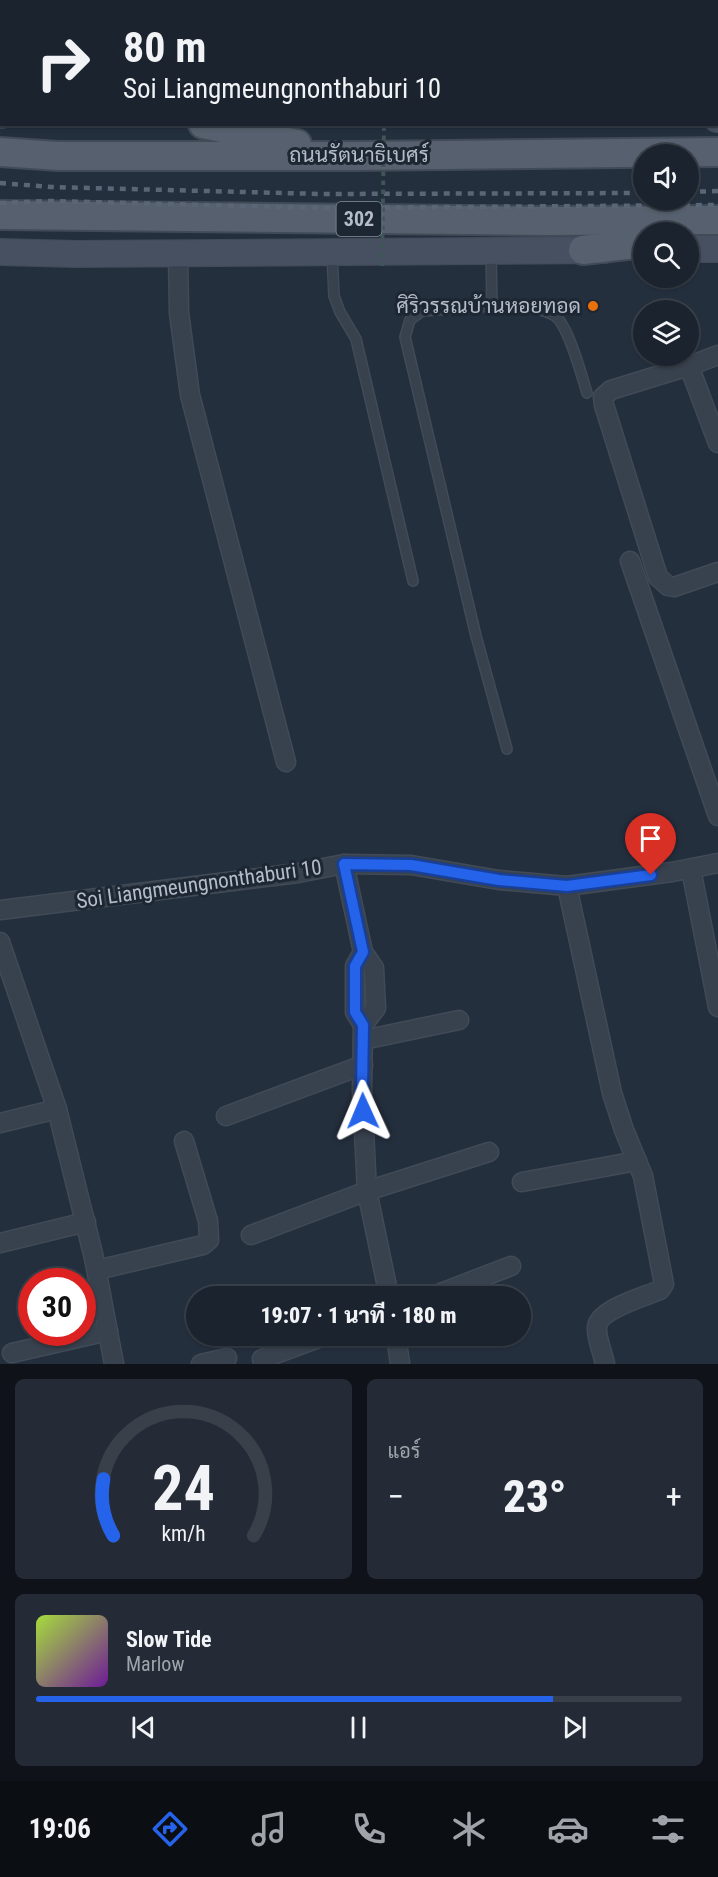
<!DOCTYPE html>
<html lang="th">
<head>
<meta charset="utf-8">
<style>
  body { margin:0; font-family:"Roboto Condensed",Sarabun,sans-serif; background:#242b36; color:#f1f3f6; height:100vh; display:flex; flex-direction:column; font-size:22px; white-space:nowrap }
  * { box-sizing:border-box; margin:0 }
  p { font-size:20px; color:#a0a4aa }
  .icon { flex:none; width:33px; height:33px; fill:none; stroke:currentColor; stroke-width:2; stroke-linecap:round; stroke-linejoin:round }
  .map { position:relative; height:1364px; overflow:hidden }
  .drawer { display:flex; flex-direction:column; gap:15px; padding:15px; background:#0f1319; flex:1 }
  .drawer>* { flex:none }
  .guide { position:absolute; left:0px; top:0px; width:718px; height:126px; box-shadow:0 2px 4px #0004,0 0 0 2px #39404a; background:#1b232e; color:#f1f3f6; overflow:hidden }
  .fabs { position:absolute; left:633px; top:144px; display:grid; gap:12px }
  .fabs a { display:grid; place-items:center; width:66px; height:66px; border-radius:50%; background:#1b232e; box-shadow:0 2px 4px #0004,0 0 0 2px #39404a; font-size:30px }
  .speed { position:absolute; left:18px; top:1268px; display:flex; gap:12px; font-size:30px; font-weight:700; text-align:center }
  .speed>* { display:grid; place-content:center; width:78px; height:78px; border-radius:50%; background:#1b232e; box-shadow:0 2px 4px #0004,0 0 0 2px #39404a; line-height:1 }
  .speed .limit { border:9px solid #d22; background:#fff; color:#111 }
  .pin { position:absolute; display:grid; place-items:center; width:51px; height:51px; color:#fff; margin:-62px -26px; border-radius:50% 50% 50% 0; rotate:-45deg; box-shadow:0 0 6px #0007 }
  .pin .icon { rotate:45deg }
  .me { position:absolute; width:66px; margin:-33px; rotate:359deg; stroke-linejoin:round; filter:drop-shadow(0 0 4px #0008) }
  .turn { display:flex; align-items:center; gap:21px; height:126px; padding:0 24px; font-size:27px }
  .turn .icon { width:78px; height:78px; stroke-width:2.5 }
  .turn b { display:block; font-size:42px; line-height:51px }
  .big { font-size:45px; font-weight:800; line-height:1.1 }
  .drawer .card { flex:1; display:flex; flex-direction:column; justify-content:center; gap:9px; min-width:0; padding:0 21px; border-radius:9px; background:#242b36 }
  .drawer .dial { align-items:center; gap:0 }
  .dial svg { height:156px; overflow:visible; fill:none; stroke:#39404a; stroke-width:7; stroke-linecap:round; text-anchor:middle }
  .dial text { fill:#f1f3f6; stroke:none }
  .song { display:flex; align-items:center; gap:18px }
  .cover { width:72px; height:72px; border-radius:9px; background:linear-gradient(135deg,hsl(80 70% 55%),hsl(280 70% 35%)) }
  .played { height:6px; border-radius:3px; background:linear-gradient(90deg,#2563eb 80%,#39404a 80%) }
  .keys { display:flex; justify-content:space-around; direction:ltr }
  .heat { display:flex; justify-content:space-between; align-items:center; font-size:33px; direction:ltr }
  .drawer .tiles { flex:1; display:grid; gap:15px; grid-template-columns:1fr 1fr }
  .card:last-child { grid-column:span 2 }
  .trip { position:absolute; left:186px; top:1286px; width:345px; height:60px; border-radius:30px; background:#1b232e; box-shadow:0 2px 4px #0004,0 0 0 2px #39404a; font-weight:800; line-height:60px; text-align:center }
  .tab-bar { display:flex; height:96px; justify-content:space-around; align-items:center; background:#0b0e12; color:#a0a4aa }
  .tab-bar .icon { width:42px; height:42px }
  .tab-bar .active { color:#2563eb }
  .tab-bar b { font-size:27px; color:#f1f3f6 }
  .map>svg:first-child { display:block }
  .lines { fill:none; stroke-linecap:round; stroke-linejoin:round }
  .service-casing { stroke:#414a57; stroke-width:12 }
  .minor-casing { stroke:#414a57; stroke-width:21 }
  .secondary-casing { stroke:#414a57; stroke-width:28 }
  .primary-casing { stroke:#414a57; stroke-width:32 }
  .service { stroke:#38414e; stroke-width:9 }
  .minor { stroke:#38414e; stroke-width:18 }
  .secondary { stroke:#465061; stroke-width:26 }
  .primary { stroke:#56606e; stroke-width:28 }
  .rail { stroke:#5a6575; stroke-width:4.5; stroke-dasharray:6 6; stroke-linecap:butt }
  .path-bridge { stroke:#3f5557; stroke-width:4; stroke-dasharray:4.5 4.5; stroke-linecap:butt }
  .route-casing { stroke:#184099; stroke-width:15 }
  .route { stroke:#2563eb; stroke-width:10 }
  .food-dot { fill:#e8710a; stroke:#1d2633; stroke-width:2 }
  .labels { text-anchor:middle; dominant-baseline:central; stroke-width:6; stroke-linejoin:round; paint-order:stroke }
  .shield { fill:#1d2633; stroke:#878f9c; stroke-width:1.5 }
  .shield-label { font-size:20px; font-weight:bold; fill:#b4bcc9 }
  .street-label { font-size:21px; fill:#b4bcc9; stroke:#1d2633 }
  .poi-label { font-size:21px; fill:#b4bcc9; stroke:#1d2633; text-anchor:end }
</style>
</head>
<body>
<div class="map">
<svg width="718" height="1364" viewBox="0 0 718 1364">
  <rect width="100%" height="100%" fill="#242f3e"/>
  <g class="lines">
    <!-- service casing -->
    <g class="service-casing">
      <g id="service">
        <path d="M491 253 492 306C512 305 537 305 555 316 568 325 582 376 587 393"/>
        <polyline points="332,254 334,296 340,312 356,339 413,581"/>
        <polyline points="492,306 422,311 410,320 405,337 476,636 507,749"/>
      </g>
    </g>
    <!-- minor casing -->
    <g class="minor-casing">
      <g id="minor">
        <polyline points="706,0 707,2"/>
        <polyline points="717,49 718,53"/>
        <polyline points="178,253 179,313 190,395 286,762"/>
        <polyline points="718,355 689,366 611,390 603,397 604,405 658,577 668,586 674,587 718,572"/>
        <polyline points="689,366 718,443"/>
        <polyline points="630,561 718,816"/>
        <polyline points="344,864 363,952 374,968 376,1008 363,1025"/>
        <polyline points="691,869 718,1007"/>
        <path d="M567 886 612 1093 624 1130 643 1176 664 1284 660 1290C644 1297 599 1309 597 1327 596 1338 603 1353 605 1364"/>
        <polyline points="0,910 298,873 344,864 411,865 499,880 567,886 672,872 718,863"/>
        <polyline points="0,942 57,1109 94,1258 114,1364"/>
        <polyline points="363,952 355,966 355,1012 363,1025 362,1091 367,1191 389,1296"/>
        <polyline points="363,1040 459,1020"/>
        <polyline points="226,1116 363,1065"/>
        <polyline points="0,1123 57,1109"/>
        <polyline points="522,1182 637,1161"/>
        <polyline points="251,1235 367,1191 489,1152"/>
        <polyline points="0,1243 86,1222"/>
        <polyline points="97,1270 203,1245 209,1240 208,1221 184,1141"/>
        <polyline points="433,1296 511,1266"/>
        <polyline points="396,1335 400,1364"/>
        <polyline points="12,1353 108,1331"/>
        <polyline points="262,1359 327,1335"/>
        <polyline points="201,1364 227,1358"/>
      </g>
    </g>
    <!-- secondary casing -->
    <g class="secondary-casing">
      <g id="secondary">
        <polyline points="0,115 2,115"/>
        <polyline points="717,119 718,119"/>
        <polyline points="688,249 718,249"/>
        <polyline points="0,252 76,254 604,250"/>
      </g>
    </g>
    <!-- primary casing -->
    <g class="primary-casing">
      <g id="primary">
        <polyline points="203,124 297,144"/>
        <polyline points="0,152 58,156 355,156 718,152"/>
        <polyline points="0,215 546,221 718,220"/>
        <polyline points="583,250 644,243"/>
      </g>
    </g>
    <!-- service -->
    <use href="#service" class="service"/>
    <!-- minor -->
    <use href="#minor" class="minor"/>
    <!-- secondary -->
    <use href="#secondary" class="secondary"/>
    <!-- primary -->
    <use href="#primary" class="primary"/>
    <!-- rail -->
    <g class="rail">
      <polyline points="0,183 51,187 321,194 644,193"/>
      <polyline points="688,192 718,191"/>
      <polyline points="0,203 51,201 320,208 718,205"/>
    </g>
    <!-- path-bridge -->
    <polyline class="path-bridge" points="382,266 384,124"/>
  </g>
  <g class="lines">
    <!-- route casing -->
    <g class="route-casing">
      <polyline id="route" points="363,1111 362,1091 363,1025 355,1012 355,966 363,952 344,864 411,865 499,880 567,886 651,875"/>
    </g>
    <!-- route -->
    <use href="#route" class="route"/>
  </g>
  <!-- markers -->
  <circle class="food-dot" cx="593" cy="306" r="6"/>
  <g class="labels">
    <!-- shield labels -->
    <rect class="shield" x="336.5" y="202" width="45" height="34" rx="4.5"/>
    <g class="shield-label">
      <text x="359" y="219">302</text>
    </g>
    <!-- street labels -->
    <g class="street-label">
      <text x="359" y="155">ถนนรัตนาธิเบศร์</text>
      <text transform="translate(199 884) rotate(-8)">Soi Liangmeungnonthaburi 10</text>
    </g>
    <!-- poi labels -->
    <g class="poi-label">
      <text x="581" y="306">ศิริวรรณบ้านหอยทอด</text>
    </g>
  </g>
</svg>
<div class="fabs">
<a><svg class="icon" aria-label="sound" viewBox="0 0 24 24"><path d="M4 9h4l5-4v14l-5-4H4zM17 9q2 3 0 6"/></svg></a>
<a><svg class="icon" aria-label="search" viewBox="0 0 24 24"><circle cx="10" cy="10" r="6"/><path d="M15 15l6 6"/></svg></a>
<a><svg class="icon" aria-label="layers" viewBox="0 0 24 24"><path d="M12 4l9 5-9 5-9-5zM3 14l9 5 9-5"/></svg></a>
</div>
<div class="speed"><div class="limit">30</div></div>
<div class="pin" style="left:651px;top:875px;background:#d93025"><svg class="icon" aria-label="arrive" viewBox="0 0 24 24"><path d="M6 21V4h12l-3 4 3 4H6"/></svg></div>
<svg class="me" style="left:363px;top:1111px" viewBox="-20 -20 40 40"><path d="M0-17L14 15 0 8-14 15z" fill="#2563eb" stroke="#fff" stroke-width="4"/></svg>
<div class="trip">19:07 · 1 นาที · 180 m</div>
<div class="guide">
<div class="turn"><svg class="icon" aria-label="right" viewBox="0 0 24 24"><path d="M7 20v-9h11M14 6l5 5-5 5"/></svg><div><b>80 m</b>Soi Liangmeungnonthaburi 10</div></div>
</div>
</div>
<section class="drawer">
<div class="tiles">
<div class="card dial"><svg viewBox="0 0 100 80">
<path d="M14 69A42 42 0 1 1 86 69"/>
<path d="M14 69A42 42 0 0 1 9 40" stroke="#2563eb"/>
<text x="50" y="56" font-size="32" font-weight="700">24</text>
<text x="50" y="72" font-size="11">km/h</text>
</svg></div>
<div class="card"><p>แอร์</p>
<div class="heat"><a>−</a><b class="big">23°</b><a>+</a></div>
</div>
<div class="card">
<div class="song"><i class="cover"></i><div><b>Slow Tide</b><p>Marlow</p></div></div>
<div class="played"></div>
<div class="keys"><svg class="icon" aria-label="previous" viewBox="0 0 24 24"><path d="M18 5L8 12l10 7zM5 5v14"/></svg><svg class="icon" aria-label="pause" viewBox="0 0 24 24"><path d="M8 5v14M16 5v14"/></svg><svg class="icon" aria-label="next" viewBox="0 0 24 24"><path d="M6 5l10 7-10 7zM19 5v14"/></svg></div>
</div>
</div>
</section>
<nav class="tab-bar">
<b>19:06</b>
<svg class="icon active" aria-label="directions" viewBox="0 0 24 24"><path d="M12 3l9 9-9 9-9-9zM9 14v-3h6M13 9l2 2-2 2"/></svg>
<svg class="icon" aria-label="music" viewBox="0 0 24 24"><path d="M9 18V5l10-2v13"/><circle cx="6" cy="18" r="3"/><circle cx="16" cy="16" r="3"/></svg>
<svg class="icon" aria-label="phone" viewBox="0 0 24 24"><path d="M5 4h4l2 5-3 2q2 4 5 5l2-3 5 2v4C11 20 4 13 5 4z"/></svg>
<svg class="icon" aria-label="climate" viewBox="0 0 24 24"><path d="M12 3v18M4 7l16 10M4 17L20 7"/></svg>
<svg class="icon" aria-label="car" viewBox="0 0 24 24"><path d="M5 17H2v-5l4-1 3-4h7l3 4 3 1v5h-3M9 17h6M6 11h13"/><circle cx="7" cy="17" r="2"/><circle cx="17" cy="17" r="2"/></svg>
<svg class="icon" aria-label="filters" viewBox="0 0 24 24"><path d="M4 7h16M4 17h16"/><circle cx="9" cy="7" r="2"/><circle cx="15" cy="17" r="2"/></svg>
</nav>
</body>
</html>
